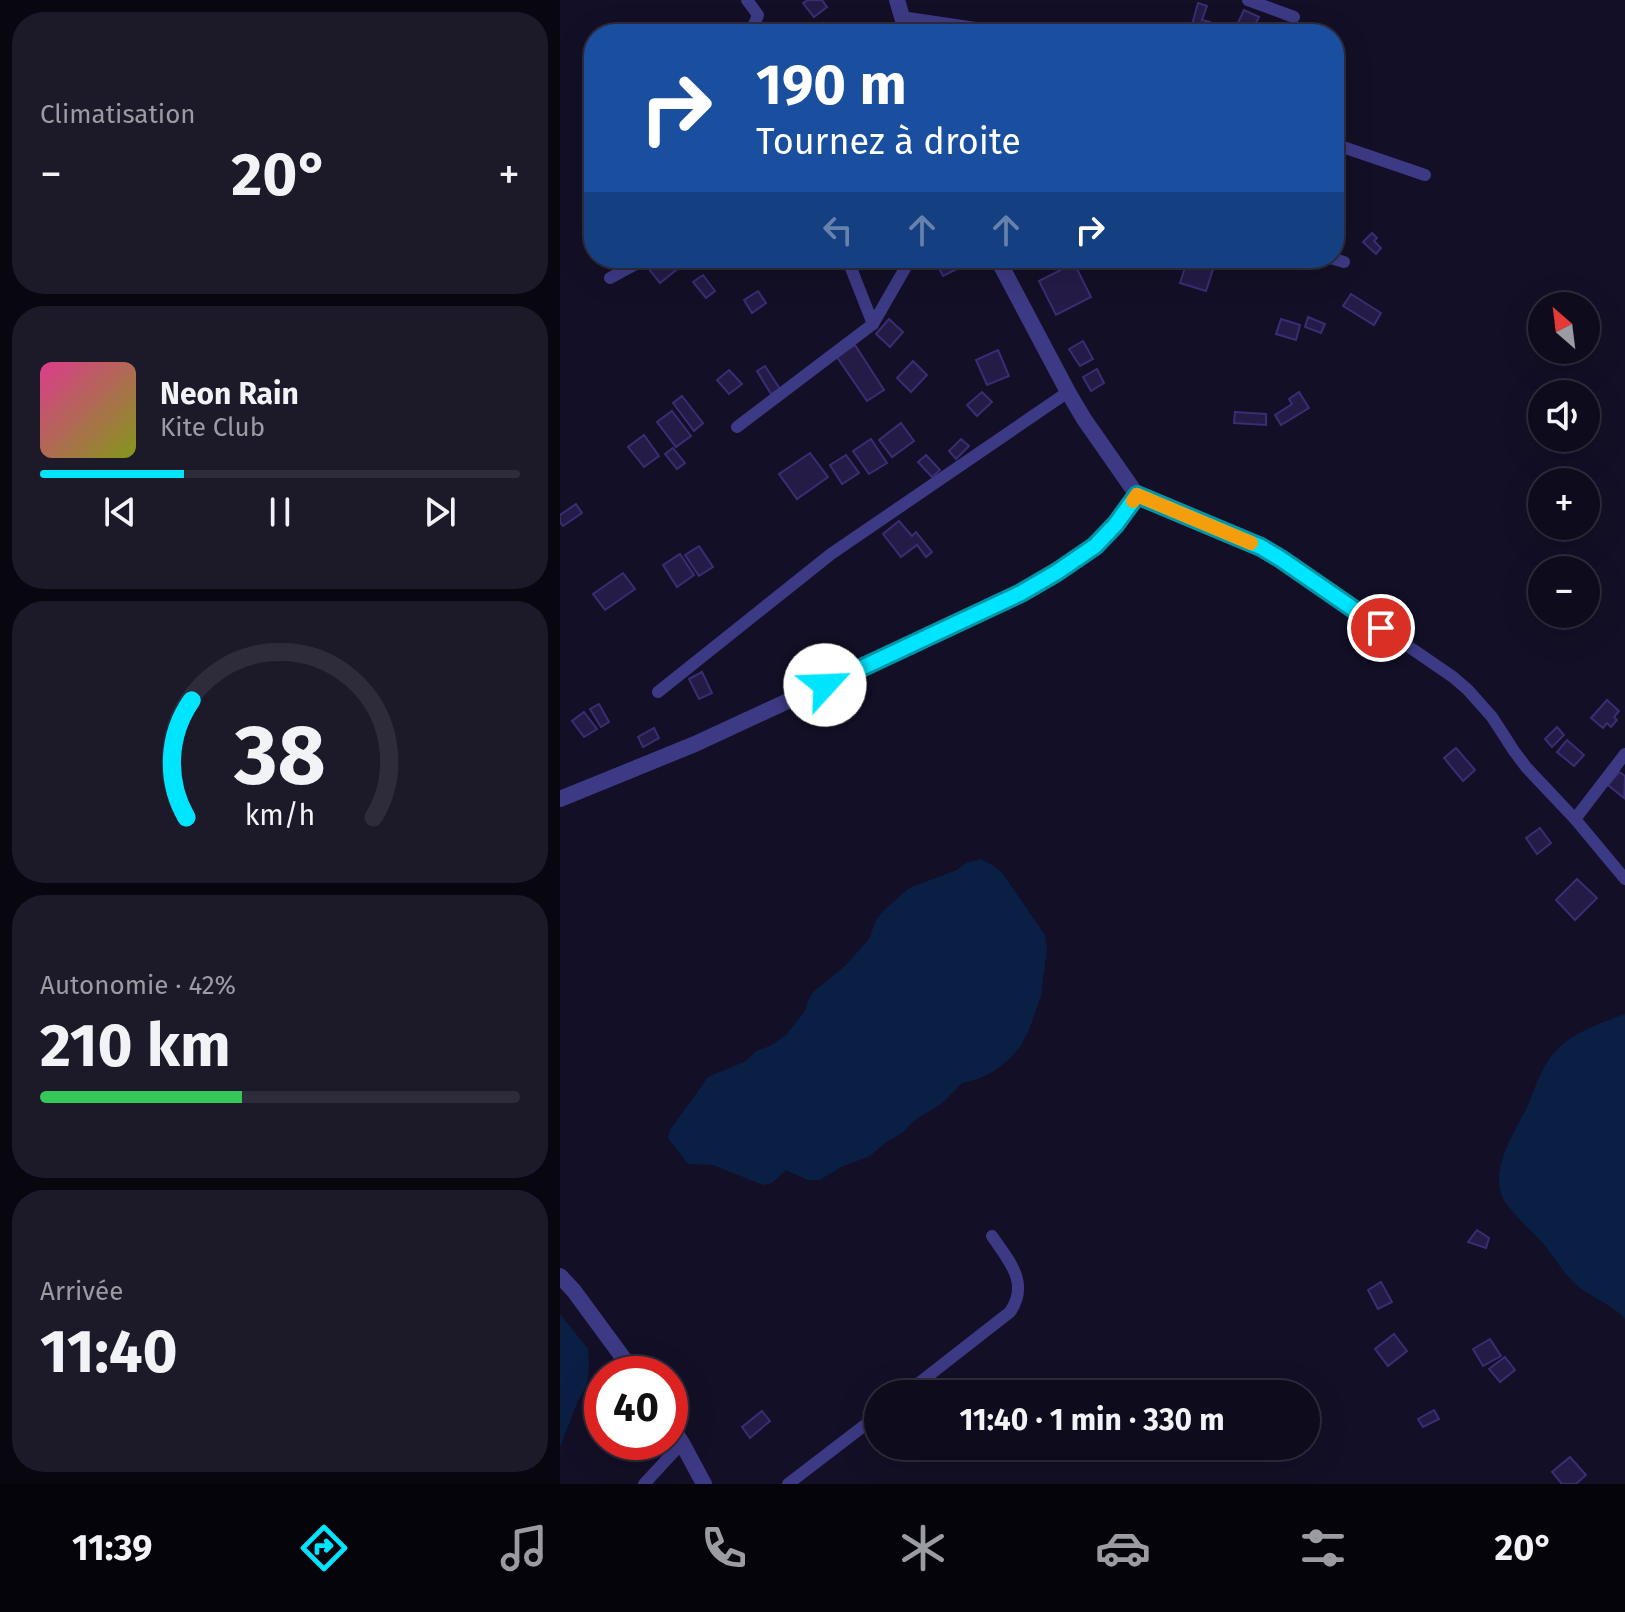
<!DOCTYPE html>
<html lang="fr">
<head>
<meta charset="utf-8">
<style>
  body { margin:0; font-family:"Fira Sans",sans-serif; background:#1c1929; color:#f1f3f6; height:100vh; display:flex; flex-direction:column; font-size:30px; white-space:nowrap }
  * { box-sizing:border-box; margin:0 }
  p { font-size:26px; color:#9b9ba3 }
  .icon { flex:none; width:44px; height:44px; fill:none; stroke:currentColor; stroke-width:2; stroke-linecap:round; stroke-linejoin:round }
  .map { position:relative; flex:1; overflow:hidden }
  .drawer { display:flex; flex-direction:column; gap:12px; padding:12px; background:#08060f; width:560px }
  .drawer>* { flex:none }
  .banner { position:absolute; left:24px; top:24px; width:760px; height:244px; border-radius:32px; box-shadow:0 8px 32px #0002,0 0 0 2px #2e2b3b; background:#1a4fa0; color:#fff; overflow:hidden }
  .needle { width:52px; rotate:332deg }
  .tools { position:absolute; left:968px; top:292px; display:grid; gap:16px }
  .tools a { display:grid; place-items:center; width:72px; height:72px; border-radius:50%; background:#0e0b1c; box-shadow:0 8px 32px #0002,0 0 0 2px #2e2b3b; font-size:40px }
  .speed { position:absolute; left:24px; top:1356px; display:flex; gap:16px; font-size:40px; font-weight:700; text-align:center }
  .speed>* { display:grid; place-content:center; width:104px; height:104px; border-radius:50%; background:#0e0b1c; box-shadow:0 8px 32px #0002,0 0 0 2px #2e2b3b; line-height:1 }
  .speed .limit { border:12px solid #d22; background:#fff; color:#111 }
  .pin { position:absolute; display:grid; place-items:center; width:68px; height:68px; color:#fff; margin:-34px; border:4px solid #fff; border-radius:50%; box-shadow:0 2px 8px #0007 }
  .me { position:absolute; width:88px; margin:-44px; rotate:65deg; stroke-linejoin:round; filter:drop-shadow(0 0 6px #0008) }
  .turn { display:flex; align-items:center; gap:28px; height:168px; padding:0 40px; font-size:36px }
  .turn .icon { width:104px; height:104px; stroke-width:2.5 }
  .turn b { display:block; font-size:56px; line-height:68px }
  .lanes { display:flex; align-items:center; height:76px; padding:0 40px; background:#0003; justify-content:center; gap:40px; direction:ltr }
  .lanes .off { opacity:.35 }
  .big { font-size:60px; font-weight:700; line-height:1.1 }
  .drawer .widget { flex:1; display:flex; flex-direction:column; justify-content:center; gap:12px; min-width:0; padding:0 28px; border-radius:32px; background:#1c1929 }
  .drawer .dial { align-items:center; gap:0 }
  .dial svg { height:208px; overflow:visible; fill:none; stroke:#2e2b3b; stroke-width:7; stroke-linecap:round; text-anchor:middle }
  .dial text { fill:#f1f3f6; stroke:none }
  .song { display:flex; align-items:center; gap:24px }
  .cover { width:96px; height:96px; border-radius:12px; background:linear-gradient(135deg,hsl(330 70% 55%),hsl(70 70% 35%)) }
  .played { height:8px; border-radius:4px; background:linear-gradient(90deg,#00e5ff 30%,#2e2b3b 30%) }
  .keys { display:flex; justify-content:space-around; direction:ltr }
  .heat { display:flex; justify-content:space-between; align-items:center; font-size:44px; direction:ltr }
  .charge { height:12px; border-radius:6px; background:linear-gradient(90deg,#34c759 42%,#2e2b3b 0) }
  .trip { position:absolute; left:304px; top:1380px; width:456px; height:80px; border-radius:40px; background:#0e0b1c; box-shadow:0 8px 32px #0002,0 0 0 2px #2e2b3b; font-weight:700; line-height:80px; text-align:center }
  .dock { display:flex; height:128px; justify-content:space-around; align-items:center; background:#06040b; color:#9b9ba3 }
  .dock .icon { width:56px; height:56px }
  .dock .current { color:#00e5ff }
  .dock b { font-size:36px; color:#f1f3f6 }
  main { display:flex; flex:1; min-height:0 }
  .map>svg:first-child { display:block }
  .water { fill:#0a1f44 }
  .building { fill:#241b47; stroke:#3b2d73; stroke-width:2 }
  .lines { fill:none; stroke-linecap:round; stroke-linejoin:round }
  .minor { stroke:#3d3a85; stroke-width:12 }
  .tertiary { stroke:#3d3a85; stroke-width:16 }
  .route-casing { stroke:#0095a6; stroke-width:20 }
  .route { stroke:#00e5ff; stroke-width:14 }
  .slow { stroke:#f59e0b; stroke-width:14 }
</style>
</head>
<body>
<main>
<section class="drawer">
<div class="widget"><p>Climatisation</p>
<div class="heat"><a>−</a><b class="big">20°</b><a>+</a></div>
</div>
<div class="widget">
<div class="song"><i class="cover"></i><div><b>Neon Rain</b><p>Kite Club</p></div></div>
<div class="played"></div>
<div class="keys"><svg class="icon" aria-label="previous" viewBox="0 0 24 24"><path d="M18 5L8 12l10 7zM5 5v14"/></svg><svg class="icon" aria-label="pause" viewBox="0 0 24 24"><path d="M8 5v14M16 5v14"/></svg><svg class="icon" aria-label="next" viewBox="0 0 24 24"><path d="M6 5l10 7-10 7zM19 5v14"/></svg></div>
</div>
<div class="widget dial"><svg viewBox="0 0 100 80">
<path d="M14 69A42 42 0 1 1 86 69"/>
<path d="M14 69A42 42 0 0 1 16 24" stroke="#00e5ff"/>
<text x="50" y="56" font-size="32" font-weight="700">38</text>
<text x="50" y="72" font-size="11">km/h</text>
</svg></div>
<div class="widget"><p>Autonomie · 42%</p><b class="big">210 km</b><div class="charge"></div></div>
<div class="widget"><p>Arrivée</p><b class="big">11:40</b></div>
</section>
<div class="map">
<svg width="1065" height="1484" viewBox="0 0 1065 1484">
  <rect width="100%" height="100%" fill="#130f26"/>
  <!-- water -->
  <g class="water">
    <polygon points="421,859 434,866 443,874 485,935 487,949 481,996 469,1030 460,1047 448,1060 434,1071 418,1079 402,1083 381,1104 355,1120 342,1133 325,1143 310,1156 281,1167 260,1180 248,1180 226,1170 212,1183 203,1185 153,1165 128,1164 108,1138 110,1130 148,1077 186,1061 196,1051 210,1046 226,1035 245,1011 248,1001 253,992 286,965 309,939 316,920 323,911 349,888 397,870 406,863"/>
    <path d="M1065 1014V1319C1053 1305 1035 1299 1020 1288 1004 1276 995 1257 982 1242 971 1230 958 1219 948 1206 924 1176 954 1134 968 1105 974 1091 979 1074 988 1061 1004 1035 1038 1024 1065 1014Z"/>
    <polygon points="0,1314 28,1349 29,1367 27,1385 18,1401 0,1447"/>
  </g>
  <!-- building -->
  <g class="building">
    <polygon points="248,0 262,0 267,7 254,17 243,3"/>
    <polygon points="638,3 647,6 642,20 650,22 647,33 631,28"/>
    <polygon points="684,10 699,17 692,31 677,25"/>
    <polygon points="812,233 817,238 814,241 821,248 816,254 803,242"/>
    <polygon points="101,258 131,258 100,283 88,268"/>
    <polygon points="374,258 401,258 405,265 383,276"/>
    <polygon points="628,258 638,258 655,263 646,291 620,283"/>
    <polygon points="514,263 531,297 496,315 479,281"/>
    <polygon points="143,275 155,291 146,298 133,282"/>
    <polygon points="198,291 206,303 192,313 184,300"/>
    <polygon points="791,294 821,313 814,325 783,306"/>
    <polygon points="748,317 765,324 761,333 745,327"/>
    <polygon points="329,319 343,332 330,347 316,334"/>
    <polygon points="721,319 740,325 736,340 716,334"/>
    <polygon points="523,341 533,359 520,366 509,349"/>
    <polygon points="295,345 324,390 307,401 277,357"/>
    <polygon points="438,350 449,376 427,385 416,360"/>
    <polygon points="353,361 367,375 351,392 337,378"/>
    <polygon points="205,366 220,389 211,394 197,371"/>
    <polygon points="537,369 544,383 531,391 523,377"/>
    <polygon points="169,370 182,384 169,394 157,380"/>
    <polygon points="422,392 432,402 417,416 407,405"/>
    <polygon points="739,392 749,408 721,425 715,415 732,404 729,399"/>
    <polygon points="122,396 143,423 134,431 113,403"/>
    <polygon points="112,411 131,436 116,447 97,422"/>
    <polygon points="675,412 706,414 706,425 674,423"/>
    <polygon points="341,423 354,441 332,457 319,440"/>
    <polygon points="84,435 99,456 84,467 68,447"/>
    <polygon points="311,439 327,463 309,474 293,451"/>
    <polygon points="401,439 409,446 396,459 389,451"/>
    <polygon points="113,448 125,463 117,469 105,454"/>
    <polygon points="250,453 268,477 237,499 219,474"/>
    <polygon points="286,455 299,473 282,484 270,465"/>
    <polygon points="366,455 380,470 372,477 358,462"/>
    <polygon points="16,504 22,513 3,526 0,522 0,515"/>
    <polygon points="339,521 352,536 356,532 372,552 366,557 357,545 341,557 323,534"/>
    <polygon points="139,546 153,567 139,576 125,555"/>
    <polygon points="120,554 134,575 117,587 103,565"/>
    <polygon points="63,573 75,589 45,610 33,594"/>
    <polygon points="142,672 152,693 139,699 129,679"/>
    <polygon points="1047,700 1059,711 1054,717 1057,720 1051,727 1047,723 1043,728 1031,718"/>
    <polygon points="39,704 49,722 41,727 30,709"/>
    <polygon points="24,712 37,729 24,737 12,721"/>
    <polygon points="997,727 1004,735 992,747 985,739"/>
    <polygon points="94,728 99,738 83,747 78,737"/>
    <polygon points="1007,740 1024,755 1014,766 997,752"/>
    <polygon points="896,748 915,770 903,781 884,758"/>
    <polygon points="1059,772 1065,776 1064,798 1048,785"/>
    <polygon points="980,828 991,843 977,854 966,838"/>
    <polygon points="1017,879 1037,898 1015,920 996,900"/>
    <polygon points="917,1230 929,1238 926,1248 908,1242"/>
    <polygon points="821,1282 832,1302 818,1309 808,1290"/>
    <polygon points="834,1334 847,1351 828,1366 815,1349"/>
    <polygon points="930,1339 941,1356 923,1366 913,1349"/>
    <polygon points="945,1357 955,1370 940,1382 929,1369"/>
    <polygon points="874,1410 879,1419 863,1427 858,1419"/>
    <polygon points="202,1411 210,1421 190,1438 182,1427"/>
    <polygon points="1010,1457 1026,1475 1016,1484 1002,1484 992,1472"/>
  </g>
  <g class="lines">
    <!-- minor -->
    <g class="minor">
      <polyline points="688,0 734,17"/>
      <polyline points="341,17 456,34"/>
      <polyline points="182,34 194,25 198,15 187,0"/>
      <polyline points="774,144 865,175"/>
      <polyline points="287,258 313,324"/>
      <polyline points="770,258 784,262"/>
      <polyline points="50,278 87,258"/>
      <polyline points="177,427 313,324 351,258"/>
      <polyline points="577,495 701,547 721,559 893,677 908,690 932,717 954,751 966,767 1015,819 1065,879"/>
      <polyline points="98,692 271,554 508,392"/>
      <polyline points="1015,819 1065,754"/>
      <path d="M345 1394 450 1312C470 1283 449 1261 432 1236"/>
      <polyline points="84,1484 122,1443"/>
      <polyline points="228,1484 318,1415"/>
    </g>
    <!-- tertiary -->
    <g class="tertiary">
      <polyline points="337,0 347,34"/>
      <path d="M0 799 135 744 461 593C494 574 528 555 554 526 562 517 569 506 577 495L524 419 508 392 437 258"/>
      <polyline points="0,1276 14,1291 75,1374"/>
      <polyline points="110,1425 122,1443 144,1484"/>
    </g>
  </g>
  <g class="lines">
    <!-- route casing -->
    <g class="route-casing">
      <polyline id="route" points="265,685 461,593 497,572 535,546 556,524 577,495 701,547 721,559 821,628"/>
    </g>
    <!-- route -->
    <use href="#route" class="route"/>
    <!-- slow -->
    <polyline class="slow" points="573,501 577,495 691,543"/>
  </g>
</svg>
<div class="tools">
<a><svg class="needle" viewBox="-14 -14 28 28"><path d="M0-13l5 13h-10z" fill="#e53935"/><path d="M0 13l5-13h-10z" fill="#9b9ba3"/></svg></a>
<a><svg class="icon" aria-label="sound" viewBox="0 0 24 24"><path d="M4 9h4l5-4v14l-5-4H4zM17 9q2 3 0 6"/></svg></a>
<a>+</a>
<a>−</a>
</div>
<div class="speed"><div class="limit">40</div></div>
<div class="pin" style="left:821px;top:628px;background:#d93025"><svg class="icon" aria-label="arrive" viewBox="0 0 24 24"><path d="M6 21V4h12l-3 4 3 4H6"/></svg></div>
<svg class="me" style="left:265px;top:685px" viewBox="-20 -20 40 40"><circle r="19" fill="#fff"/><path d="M0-13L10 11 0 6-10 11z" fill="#00e5ff"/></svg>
<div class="trip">11:40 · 1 min · 330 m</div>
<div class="banner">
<div class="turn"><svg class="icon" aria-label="right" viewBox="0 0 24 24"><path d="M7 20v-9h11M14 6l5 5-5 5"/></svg><div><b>190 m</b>Tournez à droite</div></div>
<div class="lanes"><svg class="icon off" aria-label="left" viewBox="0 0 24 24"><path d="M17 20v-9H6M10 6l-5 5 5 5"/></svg><svg class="icon off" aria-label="ahead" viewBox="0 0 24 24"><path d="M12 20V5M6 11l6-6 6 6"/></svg><svg class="icon off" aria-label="ahead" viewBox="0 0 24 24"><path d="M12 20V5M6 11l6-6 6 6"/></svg><svg class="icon" aria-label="right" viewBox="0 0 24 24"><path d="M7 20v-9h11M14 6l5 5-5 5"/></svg></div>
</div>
</div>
</main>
<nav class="dock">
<b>11:39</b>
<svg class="icon current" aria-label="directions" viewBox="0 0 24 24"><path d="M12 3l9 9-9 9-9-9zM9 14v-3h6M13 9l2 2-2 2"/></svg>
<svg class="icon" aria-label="music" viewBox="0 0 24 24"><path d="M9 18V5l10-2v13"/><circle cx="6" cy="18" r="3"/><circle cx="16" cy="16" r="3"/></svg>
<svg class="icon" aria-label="phone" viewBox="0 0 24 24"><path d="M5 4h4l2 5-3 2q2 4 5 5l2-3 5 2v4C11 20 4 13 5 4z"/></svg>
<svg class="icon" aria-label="climate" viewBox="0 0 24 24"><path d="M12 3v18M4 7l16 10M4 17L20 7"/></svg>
<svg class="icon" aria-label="car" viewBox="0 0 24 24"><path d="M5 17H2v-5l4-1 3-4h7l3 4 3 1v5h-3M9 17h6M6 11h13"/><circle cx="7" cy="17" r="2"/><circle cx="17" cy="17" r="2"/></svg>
<svg class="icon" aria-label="filters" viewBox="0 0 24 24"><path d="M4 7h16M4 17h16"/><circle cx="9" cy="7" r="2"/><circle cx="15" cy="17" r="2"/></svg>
<b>20°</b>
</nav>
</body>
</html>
